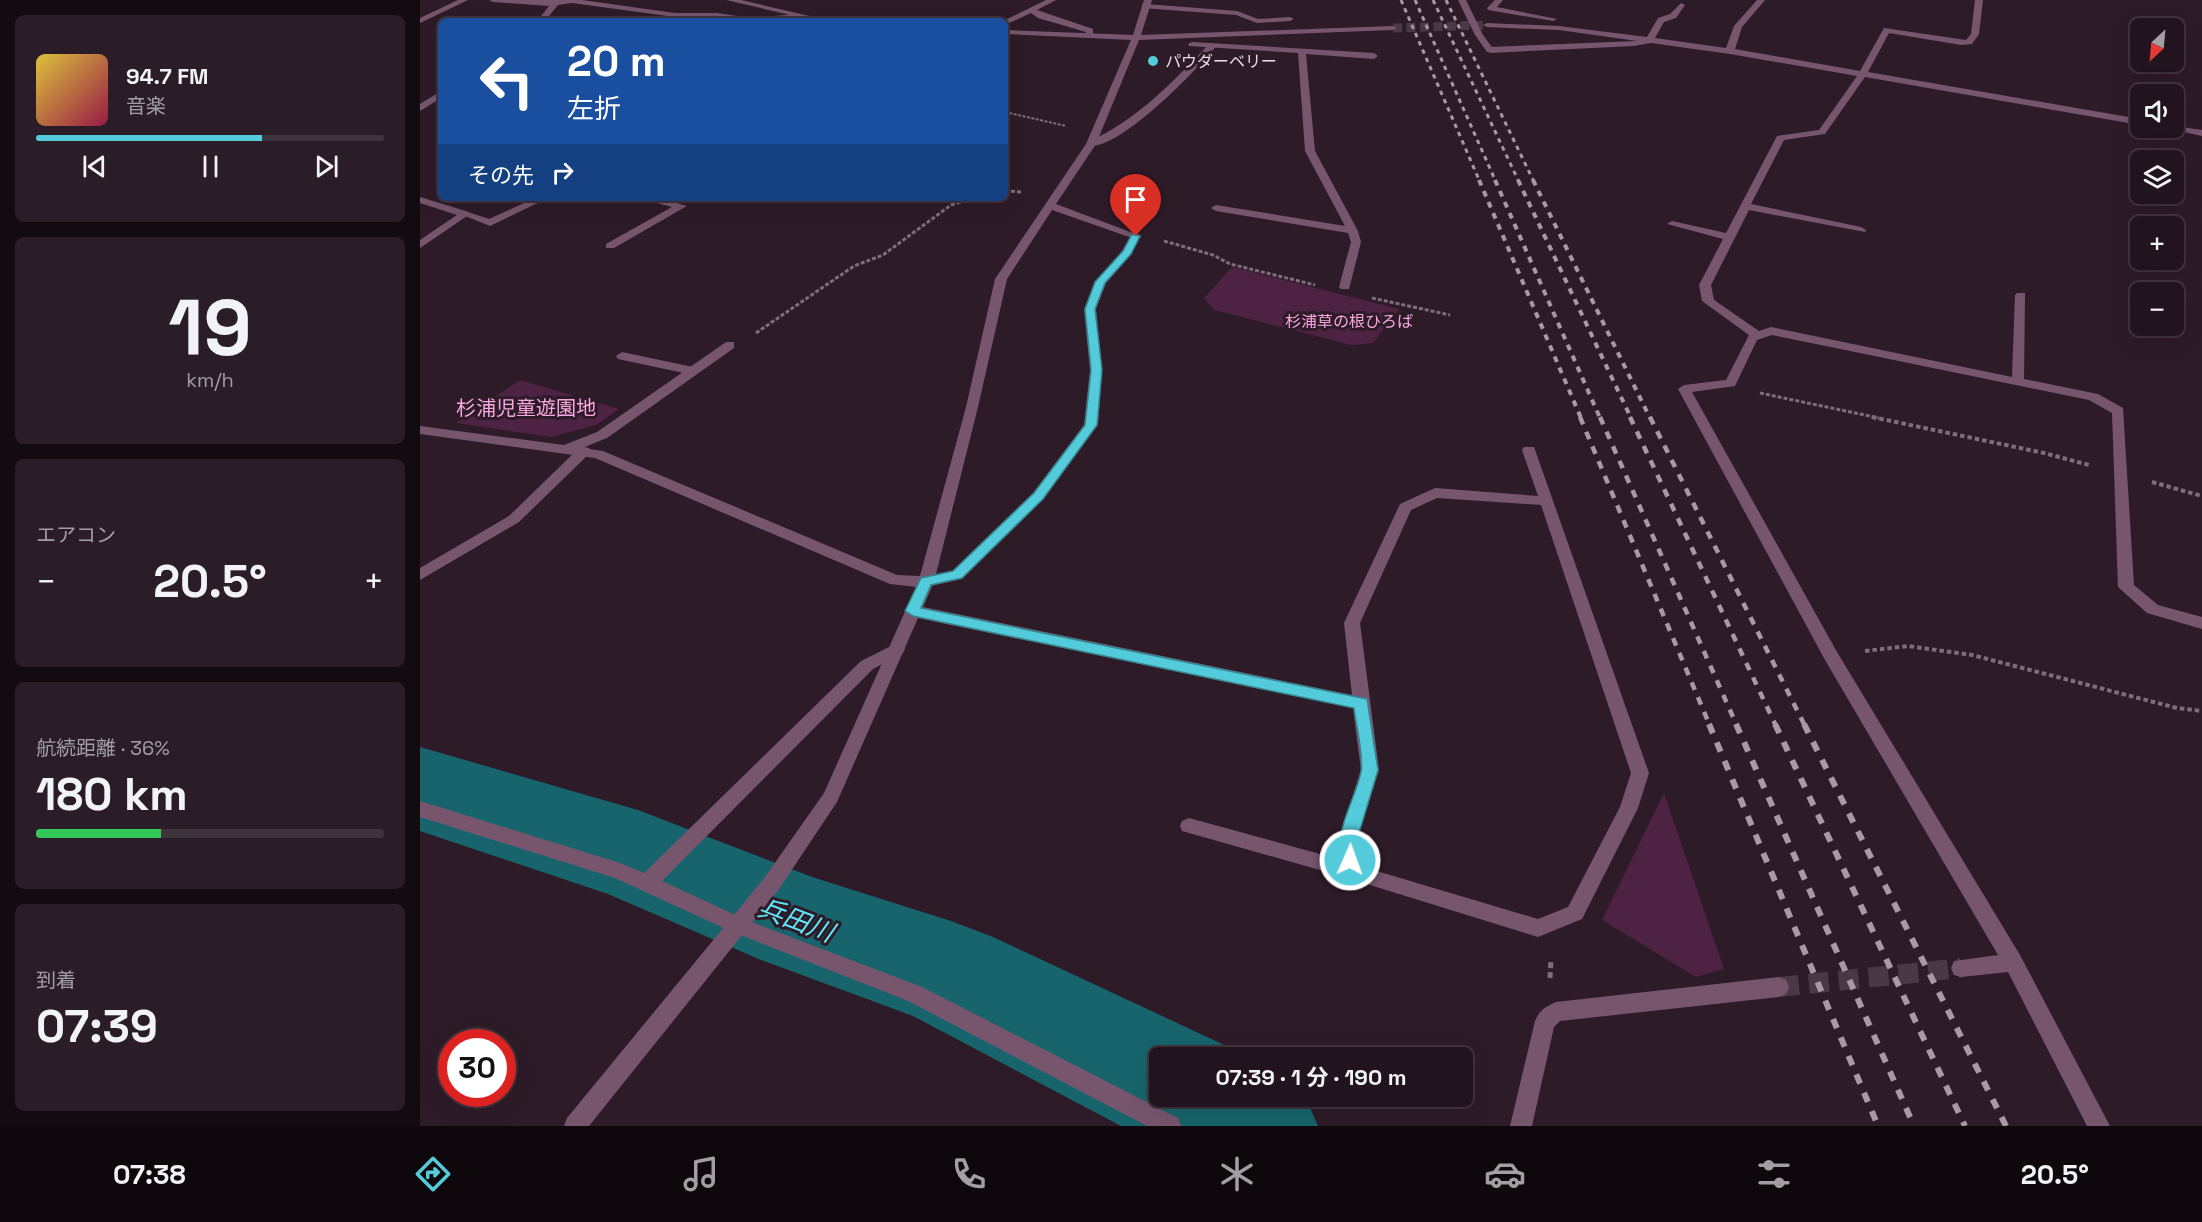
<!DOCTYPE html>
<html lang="ja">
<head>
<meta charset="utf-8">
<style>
  body { margin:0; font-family:"Space Grotesk","Noto Sans JP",sans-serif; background:#2a1d27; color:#f1f3f6; height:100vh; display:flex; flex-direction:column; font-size:22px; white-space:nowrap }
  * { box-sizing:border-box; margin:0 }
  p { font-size:20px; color:#a29ea4 }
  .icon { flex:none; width:33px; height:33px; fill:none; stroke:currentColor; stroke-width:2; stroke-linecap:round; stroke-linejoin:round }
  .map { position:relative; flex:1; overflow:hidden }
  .side { display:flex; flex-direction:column; gap:15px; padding:15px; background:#130b10; width:420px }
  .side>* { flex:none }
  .guide { position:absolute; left:18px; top:18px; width:570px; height:183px; border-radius:9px; box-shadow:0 6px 24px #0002,0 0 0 2px #3f333c; background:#1a4fa0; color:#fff; overflow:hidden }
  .needle { width:39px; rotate:206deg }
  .fabs { position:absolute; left:1710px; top:18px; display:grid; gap:12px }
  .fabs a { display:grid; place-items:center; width:54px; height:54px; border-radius:9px; background:#22141e; box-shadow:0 6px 24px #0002,0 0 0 2px #3f333c; font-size:30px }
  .speed { position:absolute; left:18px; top:1029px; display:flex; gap:12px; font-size:30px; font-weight:700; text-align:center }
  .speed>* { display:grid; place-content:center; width:78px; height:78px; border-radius:50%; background:#22141e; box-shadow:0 6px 24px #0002,0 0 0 2px #3f333c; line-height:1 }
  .speed .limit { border:9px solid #d22; background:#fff; color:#111 }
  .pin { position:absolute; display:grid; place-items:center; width:51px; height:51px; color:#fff; margin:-62px -26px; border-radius:50% 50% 50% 0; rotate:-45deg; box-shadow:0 0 6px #0007 }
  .pin .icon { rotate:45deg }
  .me { position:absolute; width:66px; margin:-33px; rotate:2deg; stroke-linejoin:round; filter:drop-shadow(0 0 4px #0008) }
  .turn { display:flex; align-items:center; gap:21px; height:126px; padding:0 30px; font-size:27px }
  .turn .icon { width:78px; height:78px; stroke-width:2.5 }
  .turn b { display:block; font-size:42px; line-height:51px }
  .then { display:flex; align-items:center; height:57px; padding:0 30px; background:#0003; gap:12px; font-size:22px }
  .big { font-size:45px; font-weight:700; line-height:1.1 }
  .side .tile { flex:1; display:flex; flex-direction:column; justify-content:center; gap:9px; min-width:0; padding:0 21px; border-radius:9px; background:#2a1d27 }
  .side .dial { align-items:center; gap:0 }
  .dial b { font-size:78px; line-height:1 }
  .song { display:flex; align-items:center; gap:18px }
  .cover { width:72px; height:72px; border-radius:9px; background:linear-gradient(135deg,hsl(50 70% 55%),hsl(340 70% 35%)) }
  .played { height:6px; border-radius:3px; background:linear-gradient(90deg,#53cbda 65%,#3f333c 65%) }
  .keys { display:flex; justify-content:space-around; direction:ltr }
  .heat { display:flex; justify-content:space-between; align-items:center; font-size:33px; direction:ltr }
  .charge { height:9px; border-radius:4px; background:linear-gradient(90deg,#34c759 36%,#3f333c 0) }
  .trip { position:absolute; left:729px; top:1047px; width:324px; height:60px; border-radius:9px; background:#22141e; box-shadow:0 6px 24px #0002,0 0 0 2px #3f333c; font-weight:700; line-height:60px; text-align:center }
  .menu { display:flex; height:96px; justify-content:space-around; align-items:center; background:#0e080c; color:#a29ea4 }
  .menu .icon { width:42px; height:42px }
  .menu .on { color:#53cbda }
  .menu b { font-size:27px; color:#f1f3f6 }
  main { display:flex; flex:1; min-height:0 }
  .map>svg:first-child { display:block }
  .green { fill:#4e2242 }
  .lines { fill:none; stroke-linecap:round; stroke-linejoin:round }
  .river { fill:#17646c; fill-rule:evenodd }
  .minor-tunnel-far1 { stroke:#4a3844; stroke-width:9; stroke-dasharray:9 4.5; stroke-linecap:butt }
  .minor-tunnel { stroke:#4a3844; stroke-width:20; stroke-dasharray:20 10; stroke-linecap:butt }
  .path-far3 { stroke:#7f6e79; stroke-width:2; stroke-dasharray:3 1.5; stroke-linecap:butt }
  .path-far2 { stroke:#7f6e79; stroke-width:3; stroke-dasharray:4 2; stroke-linecap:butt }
  .path-far1 { stroke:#7f6e79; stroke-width:4; stroke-dasharray:4.5 3; stroke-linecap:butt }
  .path { stroke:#7f6e79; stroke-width:5; stroke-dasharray:6 4; stroke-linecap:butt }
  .service { fill:#77566d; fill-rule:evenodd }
  .minor { fill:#77566d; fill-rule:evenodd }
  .rail-far3 { stroke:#a899a3; stroke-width:3; stroke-dasharray:4.5 4.5; stroke-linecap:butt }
  .rail-far2 { stroke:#a899a3; stroke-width:4; stroke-dasharray:6 6; stroke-linecap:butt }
  .rail-far1 { stroke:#a899a3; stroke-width:4.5; stroke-dasharray:8 8; stroke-linecap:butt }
  .rail { stroke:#a899a3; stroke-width:6; stroke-dasharray:10 10; stroke-linecap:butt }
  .route { fill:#53cbda; stroke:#36848e; stroke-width:1.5 }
  .poi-dot { fill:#53cbda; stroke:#2e1b28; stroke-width:2 }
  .labels { text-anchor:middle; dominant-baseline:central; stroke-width:6; stroke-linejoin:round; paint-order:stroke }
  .far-poi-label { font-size:16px; fill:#e8dbe3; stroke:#2e1b28; text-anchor:start }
  .far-park-label { font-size:16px; fill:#f8a7e0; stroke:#2e1b28 }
  .park-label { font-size:20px; fill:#f8a7e0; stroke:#2e1b28 }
  .near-water-label { font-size:26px; font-style:italic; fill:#5ee7f8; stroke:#2e1b28 }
</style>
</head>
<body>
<main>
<section class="side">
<div class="tile">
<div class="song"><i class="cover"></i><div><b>94.7 FM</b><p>音楽</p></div></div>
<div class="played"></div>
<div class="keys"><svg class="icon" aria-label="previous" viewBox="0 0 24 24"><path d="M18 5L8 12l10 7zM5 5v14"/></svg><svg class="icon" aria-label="pause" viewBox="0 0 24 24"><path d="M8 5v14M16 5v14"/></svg><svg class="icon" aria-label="next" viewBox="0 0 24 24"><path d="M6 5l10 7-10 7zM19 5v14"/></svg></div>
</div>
<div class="tile dial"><b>19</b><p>km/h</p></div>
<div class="tile"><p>エアコン</p>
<div class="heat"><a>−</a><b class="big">20.5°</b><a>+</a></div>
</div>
<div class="tile"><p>航続距離 · 36%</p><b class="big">180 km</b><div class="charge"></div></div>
<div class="tile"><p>到着</p><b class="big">07:39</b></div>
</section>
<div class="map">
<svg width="1782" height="1126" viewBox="0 0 1782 1126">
  <rect width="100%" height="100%" fill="#2e1b28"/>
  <!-- green -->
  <g class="green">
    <polygon points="812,267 979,309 953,343 931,345 794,310 784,298"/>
    <polygon points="100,380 199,409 176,425 131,437 36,423"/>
    <polygon points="1244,793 1304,969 1276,977 1182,920"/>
  </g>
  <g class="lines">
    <!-- river -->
    <polygon class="river" points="0,747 218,810 392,877 531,921 573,937 832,1058 740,1058 740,1096 885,1096 898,1126 701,1126 493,1016 341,960 188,894 0,831"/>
    <!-- minor-tunnel-far1 -->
    <polyline class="minor-tunnel-far1" points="973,28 1067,25"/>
    <!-- minor-tunnel -->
    <polyline class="minor-tunnel" points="1359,987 1541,968"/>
    <!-- path-far3 -->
    <polyline class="path-far3" points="585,112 646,126"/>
    <!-- path-far2 -->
    <g class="path-far2">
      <polyline points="585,191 602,192"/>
      <polyline points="744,241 793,255 810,264 895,285"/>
      <polyline points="952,298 1030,315"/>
      <polyline points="336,333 434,266 463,255 531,205 553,198"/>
      <polyline points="1340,393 1459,418"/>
    </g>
    <!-- path-far1 -->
    <g class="path-far1">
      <polyline points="1452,417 1624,453 1669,465"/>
      <polyline points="1732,482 1782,496"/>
      <polyline points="1445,651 1488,646 1552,655 1757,708 1782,711"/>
    </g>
    <!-- path -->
    <polyline class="path" points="1130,978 1131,959"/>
    <!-- service -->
    <g class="service">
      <polygon points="69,0 162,0 255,13 297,13 331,18 379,14 383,16 348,21 255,17 152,3 138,5 125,21 117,21 129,6 73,2"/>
      <polygon points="626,0 636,0 617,10 673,29 673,38 667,38 666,32 618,18 611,13 585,25 585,21 583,21"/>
      <polygon points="1038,0 1046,0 1063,35 1074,50 1073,52 1067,52 1055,35"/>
      <polygon points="725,4 817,11 838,19 870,17 874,19 870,21 837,23 816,15 722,8 722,4"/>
      <path d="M790 43 797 45C777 70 700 150 668 146V142C717 120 753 82 790 43Z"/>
      <polygon points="21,91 21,98 0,111 0,104"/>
      <polygon points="0,197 49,212 50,214 0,248 0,240 37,215 0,203"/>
      <polygon points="219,198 239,198 267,206 194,248 186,248 186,244 252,207"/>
      <polygon points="716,233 721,236 711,254 686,283 676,309 682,370 678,425 623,499 542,579 506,587 501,586 498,582 501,578 532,571 613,493 664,425 670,370 664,309 675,282 702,251 712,234"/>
      <polygon points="202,352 273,367 279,371 273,375 198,359 196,356"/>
      <polygon points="164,447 169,448 171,451 169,454 99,522 0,580 0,568 89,516 159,448"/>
      <polygon points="477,643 483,645 485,649 483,653 453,669 242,881 324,919 502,987 758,1118 761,1126 727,1126 488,1001 310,931 195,878 0,817 0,801 200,863 224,873 441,661"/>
      <polygon points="769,818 900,854 930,852 937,854 939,860 937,866 900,870 762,831 760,826 762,821"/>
      <path d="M1359 977 1366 980 1369 987 1366 994 1359 997 1140 1021 1134 1027 1112 1126H1090L1115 1021C1119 1011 1126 1006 1136 1002Z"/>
    </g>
    <!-- minor -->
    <g class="minor">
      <polygon points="38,0 48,0 0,23 0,18"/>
      <polygon points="306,0 321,0 411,21 396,21"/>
      <path d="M724 0H732L721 35 973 26 977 28 973 30 719 40 676 144 636 204 721 236 720 238H712L632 210 587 279 558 407 514 582 503 607 932 695 924 623 980 504 1015 488 1118 496 1102 450 1104 447H1114L1229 773 1218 808 1162 919 1118 937 937 881 923 866 918 843 941 770 933 708 498 618 417 802 359 889 169 1126H144L147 1118 345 877 404 793 496 587 470 584 175 458 0 434V426L144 445 177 432 306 342H314V348L187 438 162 448 183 451 477 575 500 576 546 407 575 279 666 144 711 40 585 34V30L713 35ZM1017 498 1121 505 1211 773 1200 807 1148 907 1118 919 950 869 939 857 936 843 959 770 940 623 991 510Z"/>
      <polygon points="1075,0 1083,0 1077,7 1137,19 1133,21 1068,10 1067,8"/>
      <polygon points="1337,0 1345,0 1322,27 1315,49 1440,71 1464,28 1546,40 1551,34 1555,0 1563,0 1559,34 1552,44 1541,45 1469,33 1448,72 1720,119 1720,125 1445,77 1405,134 1364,140 1331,204 1441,227 1446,230 1445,232 1329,210 1291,285 1294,300 1339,331 1351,327 1592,377 1595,295 1597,293 1605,293 1604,379 1678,394 1703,408 1714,585 1738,605 1782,617 1782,629 1727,613 1698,587 1692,413 1669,400 1352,335 1337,340 1315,386 1272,392 1417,652 1600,955 1690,1126 1667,1126 1588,972 1541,977 1534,975 1531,968 1534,961 1578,955 1405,660 1258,389 1264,385 1306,380 1329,335 1282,301 1279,285 1303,239 1247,224 1252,221 1306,233 1357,136 1399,130 1437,76 1310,54 1231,43 1214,46 1070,53 1066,50 1070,47 1217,41 1139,30 1067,27 1063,25 1067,23 1139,26 1227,37 1238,18 1250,14 1261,3 1265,5 1256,18 1244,22 1235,38 1306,48 1314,26"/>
      <polygon points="772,42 954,53 958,56 954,59 886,54 895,151 938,231 941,242 929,289 921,289 919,287 931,242 928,233 796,211 791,208 796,205 925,226 885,151 878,53 769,46 768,44"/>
      <polygon points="1754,126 1782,130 1782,136 1745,128"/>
      <polygon points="115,198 128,198 70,226 40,214 45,211 69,219"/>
    </g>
    <!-- rail-far3 -->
    <g class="rail-far3">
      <polyline points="981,0 1060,182"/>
      <polyline points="995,0 1076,182"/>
      <polyline points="1013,0 1099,182"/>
      <polyline points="1026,0 1114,182"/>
    </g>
    <!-- rail-far2 -->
    <g class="rail-far2">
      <polyline points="1059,180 1161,418"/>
      <polyline points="1075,180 1180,418"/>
      <polyline points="1098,180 1211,418"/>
      <polyline points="1113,180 1230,418"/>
    </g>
    <!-- rail-far1 -->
    <g class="rail-far1">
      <polyline points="1160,417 1290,726"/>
      <polyline points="1180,417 1317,726"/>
      <polyline points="1210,417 1356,726"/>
      <polyline points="1230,417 1385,726"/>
    </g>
    <!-- rail -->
    <g class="rail">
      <polyline points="1289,724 1458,1126"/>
      <polyline points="1316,724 1494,1126"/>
      <polyline points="1355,724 1545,1126"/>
      <polyline points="1384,724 1586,1126"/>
    </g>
  </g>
  <!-- route -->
  <path class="route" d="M712 234 720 236 711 254 685 283 675 309 682 370 677 425 623 499 542 578 511 585 501 608 947 699 958 770 936 843 938 860 936 865 930 867 924 865C910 837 935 801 941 772 944 756 936 725 934 708L493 616 485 611 501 578 533 571 614 493 665 425 671 370 665 309 675 282 703 251Z"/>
  <!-- markers -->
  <circle class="poi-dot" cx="733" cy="61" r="6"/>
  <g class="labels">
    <!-- far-poi labels -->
    <g class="far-poi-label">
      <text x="745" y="61">パウダーベリー</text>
    </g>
    <!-- far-park labels -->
    <g class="far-park-label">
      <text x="929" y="321">杉浦草の根ひろば</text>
    </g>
    <!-- park labels -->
    <g class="park-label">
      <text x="106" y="408">杉浦児童遊園地</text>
    </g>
    <!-- near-water labels -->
    <g class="near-water-label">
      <text transform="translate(376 920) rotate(21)">兵田川</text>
    </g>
  </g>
</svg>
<div class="fabs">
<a><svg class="needle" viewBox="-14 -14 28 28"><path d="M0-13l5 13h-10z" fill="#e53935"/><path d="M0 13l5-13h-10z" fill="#a29ea4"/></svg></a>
<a><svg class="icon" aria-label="sound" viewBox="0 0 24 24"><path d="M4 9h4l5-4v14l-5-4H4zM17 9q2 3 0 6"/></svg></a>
<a><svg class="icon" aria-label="layers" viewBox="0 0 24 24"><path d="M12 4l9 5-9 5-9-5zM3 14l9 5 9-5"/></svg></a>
<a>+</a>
<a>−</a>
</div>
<div class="speed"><div class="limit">30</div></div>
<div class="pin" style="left:716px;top:236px;background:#d93025"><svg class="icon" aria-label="arrive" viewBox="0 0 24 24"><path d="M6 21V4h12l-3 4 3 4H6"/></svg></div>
<svg class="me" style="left:930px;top:860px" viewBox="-20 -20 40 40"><circle r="17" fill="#53cbda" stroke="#fff" stroke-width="3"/><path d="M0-11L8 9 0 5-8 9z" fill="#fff"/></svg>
<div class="trip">07:39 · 1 分 · 190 m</div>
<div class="guide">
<div class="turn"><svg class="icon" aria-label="left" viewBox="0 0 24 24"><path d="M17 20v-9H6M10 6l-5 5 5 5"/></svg><div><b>20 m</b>左折</div></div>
<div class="then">その先<svg class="icon" aria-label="right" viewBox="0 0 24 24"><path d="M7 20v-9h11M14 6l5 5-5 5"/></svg></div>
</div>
</div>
</main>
<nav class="menu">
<b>07:38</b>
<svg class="icon on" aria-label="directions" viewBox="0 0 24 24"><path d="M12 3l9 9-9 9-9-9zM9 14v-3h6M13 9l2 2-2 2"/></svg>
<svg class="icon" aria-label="music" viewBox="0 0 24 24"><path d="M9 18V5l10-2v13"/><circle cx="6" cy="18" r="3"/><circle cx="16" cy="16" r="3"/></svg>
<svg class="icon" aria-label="phone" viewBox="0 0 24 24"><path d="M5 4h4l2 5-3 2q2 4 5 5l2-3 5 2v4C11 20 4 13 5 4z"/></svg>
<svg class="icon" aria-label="climate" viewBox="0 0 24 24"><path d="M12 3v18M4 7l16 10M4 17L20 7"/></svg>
<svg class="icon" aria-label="car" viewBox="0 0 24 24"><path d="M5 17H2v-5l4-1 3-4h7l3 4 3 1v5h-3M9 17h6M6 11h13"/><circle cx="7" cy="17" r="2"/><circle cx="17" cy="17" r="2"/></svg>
<svg class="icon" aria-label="filters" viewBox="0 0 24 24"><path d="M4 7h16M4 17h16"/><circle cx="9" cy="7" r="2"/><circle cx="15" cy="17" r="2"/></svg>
<b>20.5°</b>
</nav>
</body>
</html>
